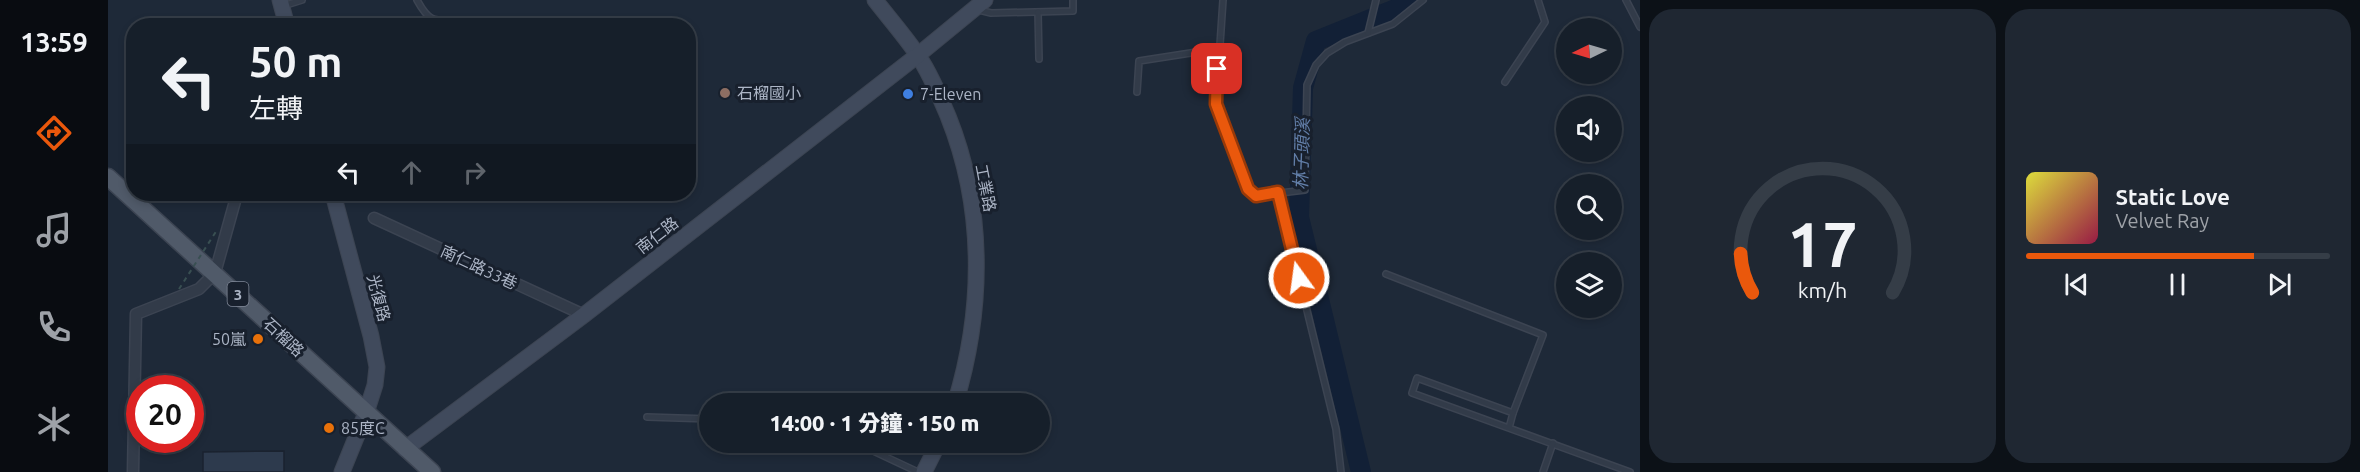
<!DOCTYPE html>
<html lang="zh-TW">
<head>
<meta charset="utf-8">
<style>
  body { margin:0; font-family:Ubuntu,"Noto Sans TC",sans-serif; background:#1f2732; color:#f1f3f6; height:100vh; display:flex; flex-direction:column; font-size:22px; white-space:nowrap }
  * { box-sizing:border-box; margin:0 }
  p { font-size:20px; color:#9ea2a8 }
  .icon { flex:none; width:33px; height:33px; fill:none; stroke:currentColor; stroke-width:2; stroke-linecap:round; stroke-linejoin:round }
  .map { position:relative; flex:1; overflow:hidden }
  .details { display:flex; flex-direction:column; gap:9px; padding:9px; background:#0c1117; width:720px }
  .details>* { flex:none }
  .top-card { position:absolute; left:18px; top:18px; width:570px; height:183px; border-radius:24px; box-shadow:0 3px 9px #0003,0 0 0 2px #353d47; background:#161f2a; color:#f1f3f6; overflow:hidden }
  .needle { width:39px; rotate:265deg }
  .fabs { position:absolute; left:1448px; top:18px; display:grid; gap:12px }
  .fabs a { display:grid; place-items:center; width:66px; height:66px; border-radius:50%; background:#161f2a; box-shadow:0 3px 9px #0003,0 0 0 2px #353d47; font-size:30px }
  .speed { position:absolute; left:18px; top:375px; display:flex; gap:12px; font-size:30px; font-weight:700; text-align:center }
  .speed>* { display:grid; place-content:center; width:78px; height:78px; border-radius:50%; background:#161f2a; box-shadow:0 3px 9px #0003,0 0 0 2px #353d47; line-height:1 }
  .speed .limit { border:9px solid #d22; background:#fff; color:#111 }
  .pin { position:absolute; display:grid; place-items:center; width:51px; height:51px; color:#fff; margin:-26px; border-radius:12px; box-shadow:0 3px 9px #0006 }
  .me { position:absolute; width:66px; margin:-33px; rotate:346deg; stroke-linejoin:round; filter:drop-shadow(0 0 4px #0008) }
  .turn { display:flex; align-items:center; gap:21px; height:126px; padding:0 24px; font-size:27px }
  .turn .icon { width:78px; height:78px; stroke-width:2.5 }
  .turn b { display:block; font-size:42px; line-height:51px }
  .lanes { display:flex; align-items:center; height:57px; padding:0 24px; background:#0003; justify-content:center; gap:30px; direction:ltr }
  .lanes .off { opacity:.35 }
  .details .tile { flex:1; display:flex; flex-direction:column; justify-content:center; gap:9px; min-width:0; padding:0 21px; border-radius:24px; background:#1f2732 }
  .details .dial { align-items:center; gap:0 }
  .dial svg { height:156px; overflow:visible; fill:none; stroke:#353d47; stroke-width:7; stroke-linecap:round; text-anchor:middle }
  .dial text { fill:#f1f3f6; stroke:none }
  .song { display:flex; align-items:center; gap:18px }
  .cover { width:72px; height:72px; border-radius:9px; background:linear-gradient(135deg,hsl(60 70% 55%),hsl(340 70% 35%)) }
  .played { height:6px; border-radius:3px; background:linear-gradient(90deg,#ea580c 75%,#353d47 75%) }
  .keys { display:flex; justify-content:space-around; direction:ltr }
  .details .tiles { flex:1; display:grid; gap:9px; grid-template-columns:repeat(2,1fr) }
  .trip { position:absolute; left:591px; top:393px; width:351px; height:60px; border-radius:30px; background:#161f2a; box-shadow:0 3px 9px #0003,0 0 0 2px #353d47; font-weight:800; line-height:60px; text-align:center }
  main { display:flex; flex:1; min-height:0 }
  .dock { display:flex; flex-direction:column; width:108px; justify-content:space-around; align-items:center; background:#090c11; color:#9ea2a8 }
  .dock .icon { width:42px; height:42px }
  .dock .active { color:#ea580c }
  .dock b { font-size:27px; color:#f1f3f6 }
  .map>svg:first-child { display:block }
  .water { fill:#122036 }
  .lines { fill:none; stroke-linecap:round; stroke-linejoin:round }
  .river { stroke:#122036; stroke-width:20 }
  .building { fill:#2d3a4d; stroke:#1a222f; stroke-width:1.5 }
  .lane-casing { stroke:#3c4452; stroke-width:8 }
  .street-casing { stroke:#3c4452; stroke-width:13 }
  .secondary-casing { stroke:#3c4452; stroke-width:17 }
  .primary-casing { stroke:#3c4452; stroke-width:19 }
  .lane { stroke:#323b49; stroke-width:5 }
  .street { stroke:#323b49; stroke-width:10 }
  .secondary { stroke:#404a5c; stroke-width:15 }
  .primary { stroke:#505a69; stroke-width:16 }
  .path-bridge { stroke:#394f52; stroke-width:2; stroke-dasharray:4.5 4.5; stroke-linecap:butt }
  .route-casing { stroke:#983908; stroke-width:15 }
  .route { stroke:#ea580c; stroke-width:10 }
  .education-dot { fill:#8d6e63; stroke:#18202d; stroke-width:2 }
  .shop-dot { fill:#3f7fe0; stroke:#18202d; stroke-width:2 }
  .food-dot { fill:#e8710a; stroke:#18202d; stroke-width:2 }
  .labels { text-anchor:middle; dominant-baseline:central; stroke-width:6; stroke-linejoin:round; paint-order:stroke }
  .shield { fill:#18202d; stroke:#808898; stroke-width:1.5 }
  .shield-label { font-size:15px; font-weight:bold; fill:#acb5c6 }
  .poi-label { font-size:16px; fill:#acb5c6; stroke:#18202d; text-anchor:start }
  .street-label { font-size:16px; fill:#acb5c6; stroke:#18202d }
  .water-label { font-size:18px; font-style:italic; fill:#627ea8; stroke:#18202d }
</style>
</head>
<body>
<main>
<nav class="dock">
<b>13:59</b>
<svg class="icon active" aria-label="directions" viewBox="0 0 24 24"><path d="M12 3l9 9-9 9-9-9zM9 14v-3h6M13 9l2 2-2 2"/></svg>
<svg class="icon" aria-label="music" viewBox="0 0 24 24"><path d="M9 18V5l10-2v13"/><circle cx="6" cy="18" r="3"/><circle cx="16" cy="16" r="3"/></svg>
<svg class="icon" aria-label="phone" viewBox="0 0 24 24"><path d="M5 4h4l2 5-3 2q2 4 5 5l2-3 5 2v4C11 20 4 13 5 4z"/></svg>
<svg class="icon" aria-label="climate" viewBox="0 0 24 24"><path d="M12 3v18M4 7l16 10M4 17L20 7"/></svg>
</nav>
<div class="map">
<svg width="1532" height="472" viewBox="0 0 1532 472">
  <rect width="100%" height="100%" fill="#1e2938"/>
  <!-- water -->
  <polygon class="water" points="25,46 25,98 20,84 21,51"/>
  <g class="lines">
    <!-- river -->
    <polyline class="river" points="1253,472 1191,217 1195,88 1208,41 1300,4 1301,0"/>
  </g>
  <!-- building -->
  <polygon class="building" points="176,451 176,472 95,472 95,452"/>
  <g class="lines">
    <!-- lane casing -->
    <g class="lane-casing">
      <g id="lane">
        <path d="M309 0C321 22 325 21 349 20V26"/>
        <polyline points="1115,0 1108,104 1140,189 1148,196 1197,190 1199,85 1208,65 1219,53 1237,42 1285,24 1315,0"/>
        <polyline points="1518,0 1532,27"/>
        <polyline points="175,6 194,0"/>
        <polyline points="871,10 883,13 965,11 965,0"/>
        <polyline points="930,12 931,59"/>
        <polyline points="278,25 278,26"/>
        <polyline points="1260,33 1268,0"/>
        <polyline points="1397,82 1437,22 1430,0"/>
        <polyline points="1029,92 1031,61 1089,52 1110,52"/>
        <polyline points="1170,192 1228,429 1233,472"/>
        <polyline points="1278,274 1435,335 1405,413"/>
        <polyline points="627,404 633,396 645,396 662,404"/>
        <polyline points="539,417 602,419"/>
        <polyline points="1401,428 1405,413 1309,378 1304,393 1522,472"/>
        <polyline points="746,442 810,472"/>
        <polyline points="1435,472 1445,443"/>
      </g>
    </g>
    <!-- street casing -->
    <g class="street-casing">
      <g id="street">
        <polyline points="266,218 476,315"/>
        <polyline points="25,472 28,314 91,289 107,273 129,194"/>
      </g>
    </g>
    <!-- secondary casing -->
    <g class="secondary-casing">
      <g id="secondary">
        <polyline points="172,0 179,26"/>
        <path d="M767 0C781 18 796 35 809 54 822 73 831 95 840 116 877 208 876 309 847 404"/>
        <polyline points="225,194 263,336 269,367 267,385 258,413 234,472"/>
        <polyline points="297,449 476,315 810,55 877,0"/>
        <polyline points="816,472 831,442"/>
      </g>
    </g>
    <!-- primary casing -->
    <g class="primary-casing">
      <polyline id="primary" points="0,177 324,472"/>
    </g>
    <!-- lane -->
    <use href="#lane" class="lane"/>
    <!-- street -->
    <use href="#street" class="street"/>
    <!-- secondary -->
    <use href="#secondary" class="secondary"/>
    <!-- primary -->
    <use href="#primary" class="primary"/>
    <!-- path-bridge -->
    <polyline class="path-bridge" points="71,289 109,230"/>
  </g>
  <g class="lines">
    <!-- route casing -->
    <g class="route-casing">
      <polyline id="route" points="1109,69 1108,104 1140,189 1148,196 1170,192 1191,278"/>
    </g>
    <!-- route -->
    <use href="#route" class="route"/>
  </g>
  <!-- markers -->
  <circle class="education-dot" cx="617" cy="93" r="6"/>
  <circle class="shop-dot" cx="800" cy="94" r="6"/>
  <g class="food-dot">
    <circle cx="150" cy="339" r="6"/>
    <circle cx="221" cy="428" r="6"/>
  </g>
  <g class="labels">
    <!-- shield labels -->
    <rect class="shield" x="119.5" y="282" width="21" height="24" rx="4.5"/>
    <g class="shield-label">
      <text x="130" y="294">3</text>
    </g>
    <!-- poi labels -->
    <g class="poi-label">
      <text x="629" y="93">石榴國小</text>
      <text x="812" y="94">7-Eleven</text>
      <text x="138" y="339" text-anchor="end">50嵐</text>
      <text x="233" y="428">85度C</text>
    </g>
    <!-- street labels -->
    <g class="street-label">
      <text transform="translate(878 188) rotate(79)">工業路</text>
      <text transform="translate(549 235) rotate(-38)">南仁路</text>
      <text transform="translate(371 267) rotate(25)">南仁路33巷</text>
      <text transform="translate(271 298) rotate(75)">光復路</text>
      <text transform="translate(176 337) rotate(43)">石榴路</text>
    </g>
    <!-- water labels -->
    <g class="water-label">
      <text transform="translate(1193 154) rotate(-88)">林子頭溪</text>
    </g>
  </g>
</svg>
<div class="fabs">
<a><svg class="needle" viewBox="-14 -14 28 28"><path d="M0-13l5 13h-10z" fill="#e53935"/><path d="M0 13l5-13h-10z" fill="#9ea2a8"/></svg></a>
<a><svg class="icon" aria-label="sound" viewBox="0 0 24 24"><path d="M4 9h4l5-4v14l-5-4H4zM17 9q2 3 0 6"/></svg></a>
<a><svg class="icon" aria-label="search" viewBox="0 0 24 24"><circle cx="10" cy="10" r="6"/><path d="M15 15l6 6"/></svg></a>
<a><svg class="icon" aria-label="layers" viewBox="0 0 24 24"><path d="M12 4l9 5-9 5-9-5zM3 14l9 5 9-5"/></svg></a>
</div>
<div class="speed"><div class="limit">20</div></div>
<div class="pin" style="left:1109px;top:69px;background:#d93025"><svg class="icon" aria-label="arrive" viewBox="0 0 24 24"><path d="M6 21V4h12l-3 4 3 4H6"/></svg></div>
<svg class="me" style="left:1191px;top:278px" viewBox="-20 -20 40 40"><circle r="17" fill="#ea580c" stroke="#fff" stroke-width="3"/><path d="M0-11L8 9 0 5-8 9z" fill="#fff"/></svg>
<div class="trip">14:00 · 1 分鐘 · 150 m</div>
<div class="top-card">
<div class="turn"><svg class="icon" aria-label="left" viewBox="0 0 24 24"><path d="M17 20v-9H6M10 6l-5 5 5 5"/></svg><div><b>50 m</b>左轉</div></div>
<div class="lanes"><svg class="icon" aria-label="left" viewBox="0 0 24 24"><path d="M17 20v-9H6M10 6l-5 5 5 5"/></svg><svg class="icon off" aria-label="ahead" viewBox="0 0 24 24"><path d="M12 20V5M6 11l6-6 6 6"/></svg><svg class="icon off" aria-label="right" viewBox="0 0 24 24"><path d="M7 20v-9h11M14 6l5 5-5 5"/></svg></div>
</div>
</div>
<section class="details">
<div class="tiles">
<div class="tile dial"><svg viewBox="0 0 100 80">
<path d="M14 69A42 42 0 1 1 86 69"/>
<path d="M14 69A42 42 0 0 1 8 49" stroke="#ea580c"/>
<text x="50" y="56" font-size="32" font-weight="700">17</text>
<text x="50" y="72" font-size="11">km/h</text>
</svg></div>
<div class="tile">
<div class="song"><i class="cover"></i><div><b>Static Love</b><p>Velvet Ray</p></div></div>
<div class="played"></div>
<div class="keys"><svg class="icon" aria-label="previous" viewBox="0 0 24 24"><path d="M18 5L8 12l10 7zM5 5v14"/></svg><svg class="icon" aria-label="pause" viewBox="0 0 24 24"><path d="M8 5v14M16 5v14"/></svg><svg class="icon" aria-label="next" viewBox="0 0 24 24"><path d="M6 5l10 7-10 7zM19 5v14"/></svg></div>
</div>
</div>
</section>
</main>
</body>
</html>
